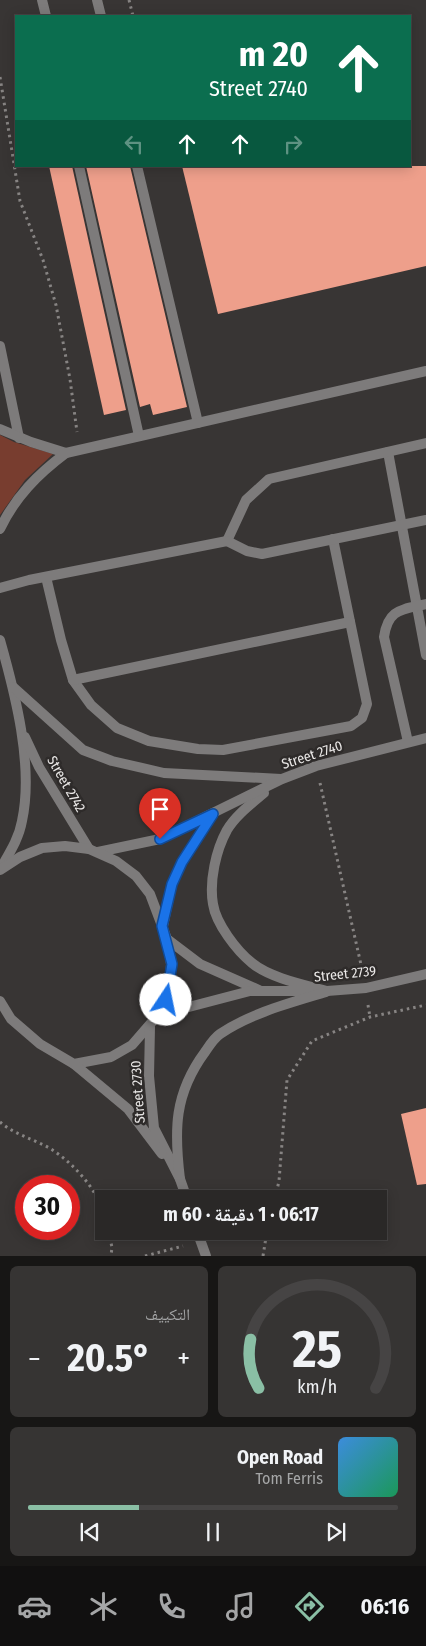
<!DOCTYPE html>
<html lang="ar">
<head>
<meta charset="utf-8">
<style>
  body { margin:0; font-family:"Fira Sans Condensed","Noto Naskh Arabic",sans-serif; background:#363433; color:#f1f3f6; direction:rtl; height:100vh; display:flex; flex-direction:column; font-size:19px; white-space:nowrap }
  * { box-sizing:border-box; margin:0 }
  p { font-size:16px; color:#a5a6a7 }
  .icon { flex:none; width:28px; height:28px; fill:none; stroke:currentColor; stroke-width:2; stroke-linecap:round; stroke-linejoin:round }
  .map { position:relative; height:1256px; overflow:hidden; direction:ltr }
  .side { display:flex; flex-direction:column; gap:10px; padding:10px; background:#171615; flex:1 }
  .side>* { flex:none }
  .guide { position:absolute; left:15px; top:15px; width:396px; height:152px; border-radius:0px; box-shadow:0 2px 12px #0003,0 0 0 1px #464444; direction:rtl; background:#0b6e4f; color:#fff; overflow:hidden }
  .speed { position:absolute; left:15px; top:1175px; display:flex; gap:10px; font-size:25px; font-weight:700; text-align:center }
  .speed>* { display:grid; place-content:center; width:65px; height:65px; border-radius:50%; background:#2a2827; box-shadow:0 2px 12px #0003,0 0 0 1px #464444; line-height:1 }
  .speed .limit { border:8px solid #d22; background:#fff; color:#111 }
  .pin { position:absolute; display:grid; place-items:center; width:42px; height:42px; color:#fff; margin:-51px -21px; border-radius:50% 50% 50% 0; rotate:-45deg; box-shadow:0 0 5px #0007 }
  .pin .icon { rotate:45deg }
  .me { position:absolute; width:55px; margin:-28px; rotate:11deg; stroke-linejoin:round; filter:drop-shadow(0 0 4px #0008) }
  .turn { display:flex; align-items:center; gap:18px; height:105px; padding:0 20px; font-size:22px }
  .turn .icon { width:65px; height:65px; stroke-width:2.5 }
  .turn b { display:block; font-size:35px; line-height:42px }
  .lanes { display:flex; align-items:center; height:48px; padding:0 20px; background:#0003; justify-content:center; gap:25px; direction:ltr }
  .lanes .off { opacity:.35 }
  .big { font-size:38px; font-weight:700; line-height:1.1 }
  .side .widget { flex:1; display:flex; flex-direction:column; justify-content:center; gap:8px; min-width:0; padding:0 18px; border-radius:8px; background:#363433 }
  .side .dial { align-items:center; gap:0 }
  .dial svg { height:130px; overflow:visible; fill:none; stroke:#464444; stroke-width:7; stroke-linecap:round; text-anchor:middle }
  .dial text { fill:#f1f3f6; stroke:none }
  .song { display:flex; align-items:center; gap:15px }
  .cover { width:60px; height:60px; border-radius:8px; background:linear-gradient(135deg,hsl(210 70% 55%),hsl(150 70% 35%)) }
  .played { height:5px; border-radius:2px; background:linear-gradient(90deg,#8abfa5 30%,#464444 30%) }
  .keys { display:flex; justify-content:space-around; direction:ltr }
  .heat { display:flex; justify-content:space-between; align-items:center; font-size:28px; direction:ltr }
  .side .tiles { flex:1; display:grid; gap:10px; grid-template-columns:1fr 1fr }
  .widget:last-child { grid-column:span 2 }
  .trip { position:absolute; left:95px; top:1190px; width:292px; height:50px; border-radius:0px; background:#2a2827; box-shadow:0 2px 12px #0003,0 0 0 1px #464444; font-weight:700; line-height:50px; text-align:center; direction:rtl }
  .dock { display:flex; height:80px; justify-content:space-around; align-items:center; background:#111010; color:#a5a6a7 }
  .dock .icon { width:35px; height:35px }
  .dock .selected { color:#8abfa5 }
  .dock b { font-size:22px; color:#f1f3f6 }
  .map>svg:first-child { display:block }
  .green { fill:#783d2f }
  .building { fill:#ee9f8b }
  .lines { fill:none; stroke-linecap:round; stroke-linejoin:round }
  .path { stroke:#878483; stroke-width:3; stroke-dasharray:2.5 4; stroke-linecap:butt }
  .service { stroke:#7d7b7b; stroke-width:10 }
  .minor { stroke:#7d7b7b; stroke-width:10 }
  .route-casing { stroke:#114b97; stroke-width:12 }
  .route { stroke:#1a73e8; stroke-width:9 }
  .labels { text-anchor:middle; dominant-baseline:central; stroke-width:5; stroke-linejoin:round; paint-order:stroke }
  .street-label { font-size:14px; fill:#ebe9e8; stroke:#2e2b2a }
</style>
</head>
<body>
<div class="map">
<svg width="426" height="1256" viewBox="0 0 426 1256">
  <rect width="100%" height="100%" fill="#383534"/>
  <!-- green -->
  <polygon class="green" points="0,435 14,442 53,454 25,480 0,515"/>
  <!-- building -->
  <g class="building">
    <polygon points="49,166 72,166 126,410 104,415"/>
    <polygon points="86,166 130,166 187,407 153,415 150,404 140,407"/>
    <polygon points="182,166 426,166 426,266 218,314"/>
    <polygon points="426,1108 426,1184 417,1185 401,1114"/>
  </g>
  <g class="lines">
    <!-- path -->
    <g class="path">
      <polyline points="129,0 133,16"/>
      <polyline points="0,77 20,201 43,260 56,305 70,379 77,432"/>
      <polyline points="320,783 362,969"/>
      <polyline points="368,1005 370,1017"/>
      <path d="M0 1122C15 1135 34 1139 51 1149 73 1163 97 1189 104 1214"/>
      <polyline points="275,1199 279,1181 287,1080 312,1041 370,1017 426,1005"/>
      <polyline points="108,1231 112,1247 111,1256"/>
      <polyline points="219,1239 236,1236 262,1234 265,1241"/>
      <polyline points="145,1256 183,1246"/>
      <polyline points="263,1256 267,1231"/>
    </g>
    <!-- service -->
    <g class="service">
      <polyline points="42,0 46,16"/>
      <polyline points="97,0 101,16"/>
      <polyline points="79,166 139,436"/>
      <polyline points="137,166 198,423"/>
      <polyline points="0,346 19,438"/>
      <polyline points="0,429 31,442 66,453"/>
      <polyline points="388,452 426,655"/>
      <path d="M0 529C15 497 38 474 66 453L426 371"/>
      <polyline points="227,541 246,500 269,479 426,443"/>
      <polyline points="46,577 61,640 73,680 91,705 117,728 149,741 198,749 223,750 351,726 362,718 367,704 333,539"/>
      <polyline points="0,588 29,580 227,541 247,551 262,554 426,520"/>
      <polyline points="73,680 350,622"/>
      <path d="M408 742 384 637C388 609 401 610 426 604"/>
    </g>
    <!-- minor -->
    <g class="minor">
      <path d="M0 640C15 693 34 766 22 821 19 838 10 852 2 866"/>
      <polyline points="13,687 83,750 112,761 164,773 281,779"/>
      <polyline points="25,737 39,767 89,849"/>
      <path d="M264 793C251 804 236 815 227 830 216 850 209 881 213 904 216 924 237 951 252 963 270 978 305 985 327 991"/>
      <polyline points="98,852 160,839 282,779 316,766 426,738"/>
      <polyline points="0,870 20,857 42,848 65,846 89,849 116,861 136,876 150,894 167,939 171,964 170,984 158,1015 132,1045 111,1057 74,1064 40,1044 11,1019 0,1001"/>
      <polyline points="163,926 172,884 182,862 212,815"/>
      <polyline points="167,939 200,964 259,990"/>
      <polyline points="158,1015 250,991 327,991 366,988 426,974"/>
      <polyline points="150,1027 149,1076 154,1128 180,1179 187,1199"/>
      <polyline points="74,1064 128,1109 162,1154"/>
      <path d="M180 1179C174 1130 174 1094 205 1052 209 1046 214 1038 220 1034 251 1013 290 1003 326 992"/>
      <polyline points="197,1231 206,1256"/>
    </g>
  </g>
  <g class="lines">
    <!-- route casing -->
    <g class="route-casing">
      <polyline id="route" points="160,839 213,814 182,862 172,884 162,926 172,964 166,1000"/>
    </g>
    <!-- route -->
    <use href="#route" class="route"/>
  </g>
  <g class="labels">
    <!-- street labels -->
    <g class="street-label">
      <text transform="translate(312 755) rotate(-18)">Street 2740</text>
      <text transform="translate(66 784) rotate(60)">Street 2742</text>
      <text transform="translate(345 974) rotate(-6)">Street 2739</text>
      <text transform="translate(138 1092) rotate(-94)">Street 2730</text>
    </g>
  </g>
</svg>
<div class="speed"><div class="limit">30</div></div>
<div class="pin" style="left:160px;top:839px;background:#d93025"><svg class="icon" aria-label="arrive" viewBox="0 0 24 24"><path d="M6 21V4h12l-3 4 3 4H6"/></svg></div>
<svg class="me" style="left:166px;top:1000px" viewBox="-20 -20 40 40"><circle r="19" fill="#fff"/><path d="M0-13L10 11 0 6-10 11z" fill="#1a73e8"/></svg>
<div class="trip">06:17 · 1 دقيقة · 60 m</div>
<div class="guide">
<div class="turn"><svg class="icon" aria-label="ahead" viewBox="0 0 24 24"><path d="M12 20V5M6 11l6-6 6 6"/></svg><div><b>20 m</b>Street 2740</div></div>
<div class="lanes"><svg class="icon off" aria-label="left" viewBox="0 0 24 24"><path d="M17 20v-9H6M10 6l-5 5 5 5"/></svg><svg class="icon" aria-label="ahead" viewBox="0 0 24 24"><path d="M12 20V5M6 11l6-6 6 6"/></svg><svg class="icon" aria-label="ahead" viewBox="0 0 24 24"><path d="M12 20V5M6 11l6-6 6 6"/></svg><svg class="icon off" aria-label="right" viewBox="0 0 24 24"><path d="M7 20v-9h11M14 6l5 5-5 5"/></svg></div>
</div>
</div>
<section class="side">
<div class="tiles">
<div class="widget dial"><svg viewBox="0 0 100 80">
<path d="M14 69A42 42 0 1 1 86 69"/>
<path d="M14 69A42 42 0 0 1 9 39" stroke="#8abfa5"/>
<text x="50" y="56" font-size="32" font-weight="700">25</text>
<text x="50" y="72" font-size="11">km/h</text>
</svg></div>
<div class="widget"><p>التكييف</p>
<div class="heat"><a>−</a><b class="big">20.5°</b><a>+</a></div>
</div>
<div class="widget">
<div class="song"><i class="cover"></i><div><b>Open Road</b><p>Tom Ferris</p></div></div>
<div class="played"></div>
<div class="keys"><svg class="icon" aria-label="previous" viewBox="0 0 24 24"><path d="M18 5L8 12l10 7zM5 5v14"/></svg><svg class="icon" aria-label="pause" viewBox="0 0 24 24"><path d="M8 5v14M16 5v14"/></svg><svg class="icon" aria-label="next" viewBox="0 0 24 24"><path d="M6 5l10 7-10 7zM19 5v14"/></svg></div>
</div>
</div>
</section>
<nav class="dock">
<b>06:16</b>
<svg class="icon selected" aria-label="directions" viewBox="0 0 24 24"><path d="M12 3l9 9-9 9-9-9zM9 14v-3h6M13 9l2 2-2 2"/></svg>
<svg class="icon" aria-label="music" viewBox="0 0 24 24"><path d="M9 18V5l10-2v13"/><circle cx="6" cy="18" r="3"/><circle cx="16" cy="16" r="3"/></svg>
<svg class="icon" aria-label="phone" viewBox="0 0 24 24"><path d="M5 4h4l2 5-3 2q2 4 5 5l2-3 5 2v4C11 20 4 13 5 4z"/></svg>
<svg class="icon" aria-label="climate" viewBox="0 0 24 24"><path d="M12 3v18M4 7l16 10M4 17L20 7"/></svg>
<svg class="icon" aria-label="car" viewBox="0 0 24 24"><path d="M5 17H2v-5l4-1 3-4h7l3 4 3 1v5h-3M9 17h6M6 11h13"/><circle cx="7" cy="17" r="2"/><circle cx="17" cy="17" r="2"/></svg>
</nav>
</body>
</html>
